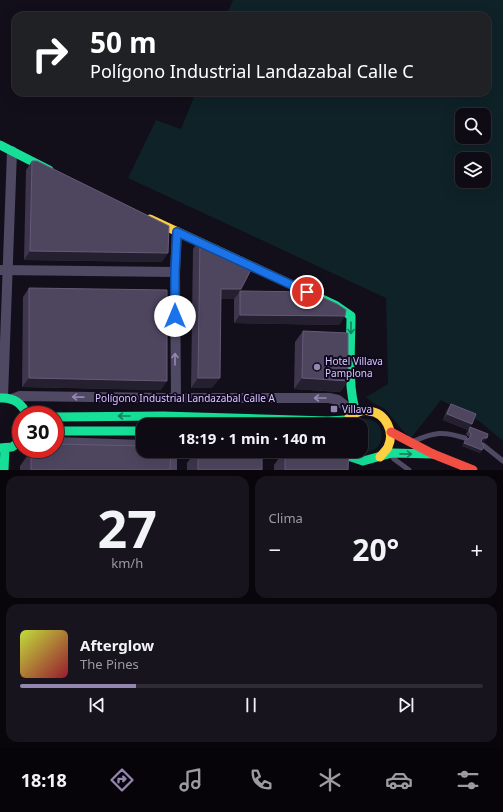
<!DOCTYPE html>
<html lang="es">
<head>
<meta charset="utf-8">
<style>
  body { margin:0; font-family:"Noto Sans",sans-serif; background:#17141d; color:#f1f3f6; height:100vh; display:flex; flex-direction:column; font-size:15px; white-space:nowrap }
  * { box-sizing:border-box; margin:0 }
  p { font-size:13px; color:#9b9ba0 }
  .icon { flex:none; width:22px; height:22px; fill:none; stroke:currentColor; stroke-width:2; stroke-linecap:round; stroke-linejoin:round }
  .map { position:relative; height:470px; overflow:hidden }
  .sheet { display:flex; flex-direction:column; gap:6px; padding:6px; background:#08060b; flex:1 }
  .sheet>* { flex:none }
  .top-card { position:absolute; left:12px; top:12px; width:479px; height:84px; border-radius:12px; box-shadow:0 4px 16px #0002,0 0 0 1px #2e2b34; background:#202124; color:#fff; overflow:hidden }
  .tools { position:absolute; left:455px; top:108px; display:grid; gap:8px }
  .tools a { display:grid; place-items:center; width:36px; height:36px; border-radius:8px; background:#0e0b14; box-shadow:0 4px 16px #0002,0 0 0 1px #2e2b34; font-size:20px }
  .speed { position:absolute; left:12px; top:406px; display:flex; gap:8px; font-size:20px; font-weight:700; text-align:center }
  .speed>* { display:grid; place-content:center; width:52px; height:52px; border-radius:50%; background:#0e0b14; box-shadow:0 4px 16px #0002,0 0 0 1px #2e2b34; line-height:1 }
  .speed .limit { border:6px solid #d22; background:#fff; color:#111 }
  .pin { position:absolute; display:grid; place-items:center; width:34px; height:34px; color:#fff; margin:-17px; border:2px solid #fff; border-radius:50%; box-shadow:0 1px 4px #0007 }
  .me { position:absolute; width:44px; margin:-22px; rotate:0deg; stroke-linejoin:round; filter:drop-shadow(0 0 3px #0008) }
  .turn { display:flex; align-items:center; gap:14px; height:84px; padding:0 12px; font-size:18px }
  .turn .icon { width:52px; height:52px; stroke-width:2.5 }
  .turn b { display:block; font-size:28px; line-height:34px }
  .big { font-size:30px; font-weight:700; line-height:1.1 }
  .sheet .widget { flex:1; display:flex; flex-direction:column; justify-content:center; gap:6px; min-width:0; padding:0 14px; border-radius:12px; background:#17141d }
  .sheet .dial { align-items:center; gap:0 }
  .dial b { font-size:52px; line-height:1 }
  .song { display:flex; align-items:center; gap:12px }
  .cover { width:48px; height:48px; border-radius:6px; background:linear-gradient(135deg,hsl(70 70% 55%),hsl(350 70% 35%)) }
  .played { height:4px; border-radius:2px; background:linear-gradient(90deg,#9387af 25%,#2e2b34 25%) }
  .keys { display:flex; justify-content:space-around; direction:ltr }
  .heat { display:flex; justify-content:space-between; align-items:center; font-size:22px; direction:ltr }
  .sheet .tiles { flex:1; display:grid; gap:6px; grid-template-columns:1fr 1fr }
  .widget:last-child { grid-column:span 2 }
  .trip { position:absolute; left:136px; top:418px; width:232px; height:40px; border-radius:12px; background:#0e0b14; box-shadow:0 4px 16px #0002,0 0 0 1px #2e2b34; font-weight:700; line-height:40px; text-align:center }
  .menu { display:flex; height:64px; justify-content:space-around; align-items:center; background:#060408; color:#9b9ba0 }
  .menu .icon { width:28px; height:28px }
  .menu .active { color:#9387af }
  .menu b { font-size:18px; color:#f1f3f6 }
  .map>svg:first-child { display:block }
  .green { fill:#0e2227; fill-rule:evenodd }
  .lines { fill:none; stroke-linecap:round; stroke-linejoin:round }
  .lane { stroke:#4f4964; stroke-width:5 }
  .street { stroke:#4f4964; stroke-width:10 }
  .fast { stroke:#16e098; stroke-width:9 }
  .slow { stroke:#ffcf43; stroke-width:9 }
  .jam { stroke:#f24e42; stroke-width:9 }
  .wall { fill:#3e364c }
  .shaded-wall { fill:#252030 }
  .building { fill:#4e465f; stroke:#645a78 }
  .oneway { stroke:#148062 }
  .oneway2 { stroke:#9488b2 }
  .route-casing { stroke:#114b97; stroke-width:10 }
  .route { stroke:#1a73e8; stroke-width:7 }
  .poi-dot { fill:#9387af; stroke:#110a1f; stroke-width:1.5 }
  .labels { text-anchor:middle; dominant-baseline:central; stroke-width:4; stroke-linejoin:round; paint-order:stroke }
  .poi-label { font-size:10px; fill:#d8c8ff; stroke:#110a1f; text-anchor:start }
  .street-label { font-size:10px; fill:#d8c8ff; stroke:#110a1f }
</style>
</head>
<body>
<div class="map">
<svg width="503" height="470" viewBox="0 0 503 470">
  <rect width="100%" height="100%" fill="#120f1a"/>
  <!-- green -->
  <g class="green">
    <path d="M233 0H503V441L479 421 441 400 411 438 403 431 385 409 373 403 366 397 388 384 386 298 128 178 156 120 181 129 196 92H487V16H226ZM462 115H484V137H462ZM462 159H484V181H462Z"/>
    <path d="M364 419C391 419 385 458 361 451V425H353L358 421Z"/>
  </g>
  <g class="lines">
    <!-- lane -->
    <g class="lane">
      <path d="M414 441C435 432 443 431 465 438"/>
      <polyline points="483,445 503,461"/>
      <polyline points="392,456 394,459 409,470"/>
    </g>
    <!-- street -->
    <g class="street">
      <polyline points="0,270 175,272"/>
      <polyline points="3,397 12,151"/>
      <polyline points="176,398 175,272 177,232"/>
      <polyline points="12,399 20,396 164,398 329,398 338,400 354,413"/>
      <polyline points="55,442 143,445"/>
      <polyline points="172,470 172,451"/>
    </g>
    <!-- fast -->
    <g class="fast">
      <polyline points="0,145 49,170"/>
      <path d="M320 298 335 305 351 316C351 344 347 387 356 412"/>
      <path d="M0 398C13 397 22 403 27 415"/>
      <polyline points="55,417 163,416 328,421 345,420"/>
      <polyline points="55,431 143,431"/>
      <polyline points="0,448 12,447 21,441"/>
      <polyline points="345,451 351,457 363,461 392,453 433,454"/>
      <polyline points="4,470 5,448"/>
    </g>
    <!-- slow -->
    <g class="slow">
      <polyline points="150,219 320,298"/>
      <path d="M349 417C355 413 362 409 369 411 386 413 395 432 388 447 386 451 382 454 380 457"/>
    </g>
    <!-- jam -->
    <polyline class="jam" points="391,432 433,454 473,470"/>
  </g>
  <!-- wall -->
  <g class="wall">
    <polygon points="32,161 162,262 24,260 26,170"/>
    <polygon points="200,239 241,289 234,299 221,299 212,388 191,388 193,249"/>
    <polygon points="29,288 161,390 22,387 23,297"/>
    <polygon points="240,291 345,316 339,325 234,323 234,299"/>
    <polygon points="303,331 348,381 340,392 294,389 295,342"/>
    <polygon points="451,404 472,424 468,430 443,420 447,410"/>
    <polygon points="470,427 484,441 481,441 482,450 480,453 462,446 466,439 469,438 469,437 466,434"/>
    <polygon points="32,449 170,470 20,470 20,466"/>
    <polygon points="196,451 262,451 262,470 187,470 187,463"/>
    <polygon points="284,451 349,451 348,470 274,470 274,465"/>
  </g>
  <!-- shaded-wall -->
  <g class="shaded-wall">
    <polygon points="30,251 168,253 162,262 24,260"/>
    <polygon points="221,289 241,289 234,299 214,299"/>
    <polygon points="240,315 345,316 339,325 234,323"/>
    <polygon points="29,378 167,381 161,390 22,387"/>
    <polygon points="198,378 220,378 212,388 191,388"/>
    <polygon points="302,378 348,381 340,392 294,389"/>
    <polygon points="447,414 472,424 468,430 443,420"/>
    <polygon points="483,438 487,438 484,441 481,441"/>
    <polygon points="464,443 482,450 480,453 462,446"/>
  </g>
  <!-- building -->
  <g class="building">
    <polygon points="32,161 37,161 169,226 168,253 30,251"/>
    <polygon points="200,239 254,264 241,289 221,289 220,378 198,378"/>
    <polygon points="29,288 167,290 167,381 29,378"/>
    <polygon points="240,291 311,292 337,304 346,310 345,316 240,315"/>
    <polygon points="303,331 348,333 348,381 302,378"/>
    <polygon points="451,404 476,414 472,424 447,414"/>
    <polygon points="470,427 488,434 487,438 483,438 481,441 484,446 482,450 464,443 466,439 468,439 471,436 471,434 469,431"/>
    <polygon points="55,444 143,446 143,451 170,451 171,452 170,470 31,470 31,450 32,449 55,449"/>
    <rect x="198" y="451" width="64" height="19"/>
    <polygon points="285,451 349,451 348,470 285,470"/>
  </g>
  <!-- one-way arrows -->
  <defs><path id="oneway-shaft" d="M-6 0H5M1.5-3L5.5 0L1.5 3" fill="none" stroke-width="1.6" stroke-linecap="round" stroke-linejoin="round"/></defs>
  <g class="oneway">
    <use href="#oneway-shaft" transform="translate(351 328) rotate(90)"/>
    <use href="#oneway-shaft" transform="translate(124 416) rotate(180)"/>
    <use href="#oneway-shaft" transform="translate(406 454) rotate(1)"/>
  </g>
  <g class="oneway2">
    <use href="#oneway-shaft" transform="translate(175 359) rotate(-90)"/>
    <use href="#oneway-shaft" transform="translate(78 397) rotate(-179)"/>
    <use href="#oneway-shaft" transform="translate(320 398) rotate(180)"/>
  </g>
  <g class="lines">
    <!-- route casing -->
    <g class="route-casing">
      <polyline id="route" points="175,316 175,272 177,232 307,292"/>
    </g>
    <!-- route -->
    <use href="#route" class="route"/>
  </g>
  <!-- markers -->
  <g class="poi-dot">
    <circle cx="317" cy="367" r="4"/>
    <rect x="330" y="405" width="8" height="8" rx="2"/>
  </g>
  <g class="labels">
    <!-- poi labels -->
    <g class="poi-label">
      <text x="325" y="361">Hotel Villava<tspan x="325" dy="12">Pamplona</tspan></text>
      <text x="342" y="409">Villava</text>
    </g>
    <!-- street labels -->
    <g class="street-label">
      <text x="185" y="398">Polígono Industrial Landazabal Calle A</text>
    </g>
  </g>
</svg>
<div class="tools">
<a><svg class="icon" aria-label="search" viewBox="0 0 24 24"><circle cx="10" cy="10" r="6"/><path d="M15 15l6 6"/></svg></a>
<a><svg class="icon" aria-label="layers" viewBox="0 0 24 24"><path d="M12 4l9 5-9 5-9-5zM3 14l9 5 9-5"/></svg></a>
</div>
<div class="speed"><div class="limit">30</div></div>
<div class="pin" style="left:307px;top:292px;background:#d93025"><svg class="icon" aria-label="arrive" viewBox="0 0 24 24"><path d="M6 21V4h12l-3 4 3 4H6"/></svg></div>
<svg class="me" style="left:175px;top:316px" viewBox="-20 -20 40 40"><circle r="19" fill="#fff"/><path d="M0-13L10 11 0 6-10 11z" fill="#1a73e8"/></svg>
<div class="trip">18:19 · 1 min · 140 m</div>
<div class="top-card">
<div class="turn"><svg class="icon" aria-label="right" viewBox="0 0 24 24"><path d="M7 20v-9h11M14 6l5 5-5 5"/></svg><div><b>50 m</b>Polígono Industrial Landazabal Calle C</div></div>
</div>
</div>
<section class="sheet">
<div class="tiles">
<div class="widget dial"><b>27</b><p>km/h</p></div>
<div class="widget"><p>Clima</p>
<div class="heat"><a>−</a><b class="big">20°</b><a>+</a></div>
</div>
<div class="widget">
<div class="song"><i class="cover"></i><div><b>Afterglow</b><p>The Pines</p></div></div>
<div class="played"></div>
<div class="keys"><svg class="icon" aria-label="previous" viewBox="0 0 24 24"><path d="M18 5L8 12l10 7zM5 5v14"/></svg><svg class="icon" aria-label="pause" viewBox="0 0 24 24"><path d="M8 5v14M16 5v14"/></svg><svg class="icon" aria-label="next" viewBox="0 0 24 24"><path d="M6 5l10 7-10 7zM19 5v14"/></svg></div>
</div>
</div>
</section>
<nav class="menu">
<b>18:18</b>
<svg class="icon active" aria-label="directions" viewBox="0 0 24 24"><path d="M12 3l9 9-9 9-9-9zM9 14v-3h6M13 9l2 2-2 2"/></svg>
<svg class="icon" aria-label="music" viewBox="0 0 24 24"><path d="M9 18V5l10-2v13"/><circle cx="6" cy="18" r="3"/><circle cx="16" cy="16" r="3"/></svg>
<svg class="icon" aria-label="phone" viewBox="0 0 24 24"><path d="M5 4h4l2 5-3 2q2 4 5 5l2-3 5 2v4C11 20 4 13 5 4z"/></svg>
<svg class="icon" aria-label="climate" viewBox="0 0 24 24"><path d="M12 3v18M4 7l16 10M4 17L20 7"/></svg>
<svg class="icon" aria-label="car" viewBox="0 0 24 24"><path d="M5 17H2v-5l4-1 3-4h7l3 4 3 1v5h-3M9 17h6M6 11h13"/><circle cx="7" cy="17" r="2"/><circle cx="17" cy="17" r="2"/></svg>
<svg class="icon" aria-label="filters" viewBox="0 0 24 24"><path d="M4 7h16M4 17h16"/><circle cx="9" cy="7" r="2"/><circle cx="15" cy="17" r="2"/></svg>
</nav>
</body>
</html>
